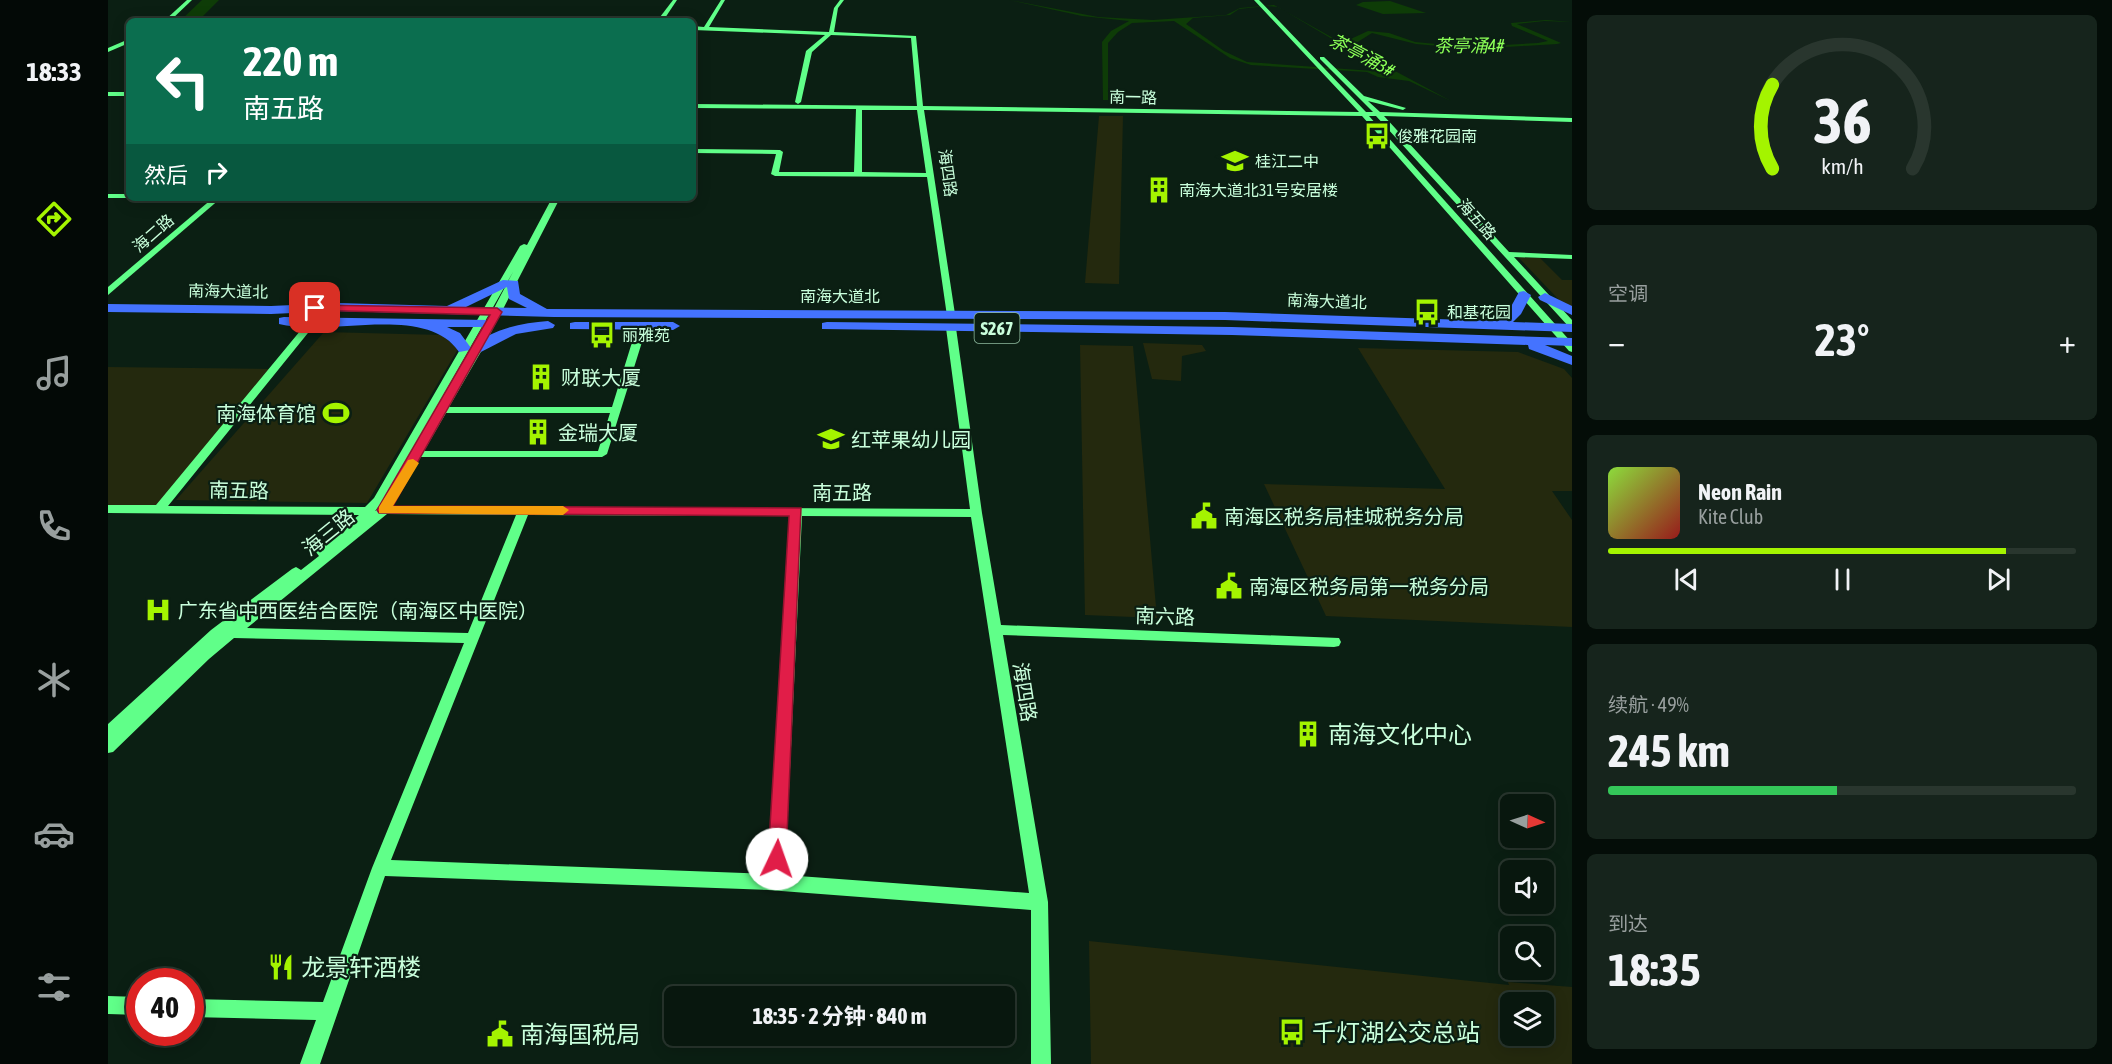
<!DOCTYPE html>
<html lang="zh">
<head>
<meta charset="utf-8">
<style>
  body { margin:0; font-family:"Asap Condensed","Noto Sans SC",sans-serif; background:#16241c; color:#f1f3f6; height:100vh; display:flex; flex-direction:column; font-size:22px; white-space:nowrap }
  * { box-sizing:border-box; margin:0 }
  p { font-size:20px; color:#989f9e }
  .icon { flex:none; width:33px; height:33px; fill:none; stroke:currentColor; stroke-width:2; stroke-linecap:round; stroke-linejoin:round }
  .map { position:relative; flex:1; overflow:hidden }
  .details { display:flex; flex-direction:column; gap:15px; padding:15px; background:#040d08; width:540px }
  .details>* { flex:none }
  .hud { position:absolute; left:18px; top:18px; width:570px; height:183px; border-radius:9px; box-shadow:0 3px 15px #0003,0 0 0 2px #29362e; background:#0b6e4f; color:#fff; overflow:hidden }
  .needle { width:39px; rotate:93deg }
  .buttons { position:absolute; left:1392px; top:794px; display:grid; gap:12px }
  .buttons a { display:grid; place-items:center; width:54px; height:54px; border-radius:9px; background:#08170e; box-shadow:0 3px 15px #0003,0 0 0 2px #29362e; font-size:30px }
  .speed { position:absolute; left:18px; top:968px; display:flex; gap:12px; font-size:30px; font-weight:700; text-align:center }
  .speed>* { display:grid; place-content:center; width:78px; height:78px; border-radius:50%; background:#08170e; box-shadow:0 3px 15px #0003,0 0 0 2px #29362e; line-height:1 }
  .speed .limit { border:9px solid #d22; background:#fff; color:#111 }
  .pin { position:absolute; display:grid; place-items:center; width:51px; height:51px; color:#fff; margin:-26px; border-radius:12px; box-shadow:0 3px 9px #0006 }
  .me { position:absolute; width:66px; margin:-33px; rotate:3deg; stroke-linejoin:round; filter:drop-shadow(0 0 4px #0008) }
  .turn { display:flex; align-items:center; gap:21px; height:126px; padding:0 18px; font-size:27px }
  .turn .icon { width:78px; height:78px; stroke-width:2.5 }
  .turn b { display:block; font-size:42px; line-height:51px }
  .then { display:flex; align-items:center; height:57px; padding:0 18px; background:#0003; gap:12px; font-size:22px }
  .big { font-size:45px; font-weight:700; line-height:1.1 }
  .details .tile { flex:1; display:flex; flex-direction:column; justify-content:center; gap:9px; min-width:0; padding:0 21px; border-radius:9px; background:#16241c }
  .details .dial { align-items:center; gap:0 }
  .dial svg { height:156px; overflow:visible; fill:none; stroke:#29362e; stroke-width:7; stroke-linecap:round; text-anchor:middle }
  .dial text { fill:#f1f3f6; stroke:none }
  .song { display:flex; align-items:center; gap:18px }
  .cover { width:72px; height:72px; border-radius:9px; background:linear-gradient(135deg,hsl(90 70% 55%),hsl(0 70% 35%)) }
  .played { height:6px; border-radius:3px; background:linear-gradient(90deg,#a4f400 85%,#29362e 85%) }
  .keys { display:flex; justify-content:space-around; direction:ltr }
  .heat { display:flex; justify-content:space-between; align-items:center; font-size:33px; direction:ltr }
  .charge { height:9px; border-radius:4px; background:linear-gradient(90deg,#34c759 49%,#29362e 0) }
  .trip { position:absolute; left:556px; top:986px; width:351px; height:60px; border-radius:9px; background:#08170e; box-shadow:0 3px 15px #0003,0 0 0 2px #29362e; font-weight:700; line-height:60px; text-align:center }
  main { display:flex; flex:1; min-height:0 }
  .menu { display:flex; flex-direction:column; width:108px; justify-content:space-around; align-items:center; background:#030906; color:#989f9e }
  .menu .icon { width:42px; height:42px }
  .menu .on { color:#a4f400 }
  .menu b { font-size:27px; color:#f1f3f6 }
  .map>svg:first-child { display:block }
  .green { fill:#24290e; fill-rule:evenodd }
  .water { fill:#0e3c07; fill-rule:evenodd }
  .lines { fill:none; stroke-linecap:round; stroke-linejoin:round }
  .secondary { fill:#60ff89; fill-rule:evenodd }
  .highway { fill:#4473ff; fill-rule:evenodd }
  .route { fill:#e11d48; stroke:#92132f; stroke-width:1.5 }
  .slow { fill:#f59e0b }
  .labels { text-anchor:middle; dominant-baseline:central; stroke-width:4.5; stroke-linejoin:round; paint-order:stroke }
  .far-street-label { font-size:16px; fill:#c9ffdc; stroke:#0b1f13 }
  .far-poi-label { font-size:16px; fill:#c9ffdc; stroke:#0b1f13; text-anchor:start }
  .far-water-label { font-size:18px; font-style:italic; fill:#8bff57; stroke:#0b1f13 }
  .shield { fill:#0b1f13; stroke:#90bca0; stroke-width:1.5 }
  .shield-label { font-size:18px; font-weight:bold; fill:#c9ffdc }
  .poi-label { font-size:20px; fill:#c9ffdc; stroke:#0b1f13; text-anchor:start }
  .street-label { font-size:20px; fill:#c9ffdc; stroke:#0b1f13 }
  .near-poi-label { font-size:24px; fill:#c9ffdc; stroke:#0b1f13; text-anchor:start }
</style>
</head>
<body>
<main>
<nav class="menu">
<b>18:33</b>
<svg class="icon on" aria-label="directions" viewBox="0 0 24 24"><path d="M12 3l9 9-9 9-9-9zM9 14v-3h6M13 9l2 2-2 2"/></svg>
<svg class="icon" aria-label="music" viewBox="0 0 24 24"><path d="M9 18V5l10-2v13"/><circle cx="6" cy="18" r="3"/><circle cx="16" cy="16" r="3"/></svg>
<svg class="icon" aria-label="phone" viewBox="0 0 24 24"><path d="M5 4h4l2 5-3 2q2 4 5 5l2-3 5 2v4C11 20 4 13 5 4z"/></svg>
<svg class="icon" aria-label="climate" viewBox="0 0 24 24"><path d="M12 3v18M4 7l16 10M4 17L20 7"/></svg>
<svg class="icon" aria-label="car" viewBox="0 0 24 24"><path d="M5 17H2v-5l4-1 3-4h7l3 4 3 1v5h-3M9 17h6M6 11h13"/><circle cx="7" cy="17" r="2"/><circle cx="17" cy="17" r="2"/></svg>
<svg class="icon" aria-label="filters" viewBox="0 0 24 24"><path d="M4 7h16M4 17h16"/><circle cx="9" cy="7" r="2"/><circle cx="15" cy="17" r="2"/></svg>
</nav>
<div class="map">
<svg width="1464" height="1064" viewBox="0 0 1464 1064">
  <rect width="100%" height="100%" fill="#0b1f13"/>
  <!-- green -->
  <g class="green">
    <polygon points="991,116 1015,116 1011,284 977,283"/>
    <polygon points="1410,257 1432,258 1454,280 1464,280 1464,307 1453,302"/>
    <polygon points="216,332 334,335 350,349 259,503 68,500"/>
    <polygon points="1035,343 1094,345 1098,351 1074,356 1073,381 1044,379"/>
    <polygon points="972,345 1025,346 1049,618 977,615"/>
    <polygon points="1250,348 1410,352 1456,369 1464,378 1464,491 1444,491 1464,520 1464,627 1218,616 1156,484 1337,489"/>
    <polygon points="0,367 165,369 51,509 0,509"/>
    <path d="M981 941 1401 985 1400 982 1464 987V1064H983ZM1402 1002H1436V1035H1402Z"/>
  </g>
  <!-- water -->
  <g class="water">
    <polygon points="94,0 111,0 90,21 72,21"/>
    <path d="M901 0 990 17 1045 20 1118 15 1132 8 1166 5 1234 43 1260 31 1281 33 1307 42 1361 47 1430 43 1440 41 1404 26 1403 23 1438 20 1464 22 1436 21 1409 24 1453 43 1449 44 1366 49 1308 44 1264 33 1248 43 1261 57 1343 101 1301 81 1270 77 1259 72 1143 65 1122 58 1066 21 1024 23 1010 32 1000 43V100H995L994 42 1003 31 1021 21 974 16ZM1159 6 1170 7 1280 72 1139 62 1116 51 1078 24 1085 18 1122 15 1131 9Z"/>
    <polygon points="1282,1 1318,13 1275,14 1248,5 1255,2"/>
  </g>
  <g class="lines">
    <!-- secondary -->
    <g class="secondary">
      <polygon points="79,0 84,0 62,21 56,21"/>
      <polygon points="565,0 569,0 555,21 549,21"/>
      <path d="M613 0H617L601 27 721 32 726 8 732 0H736L730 8 726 32 808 36 815 106 1251 112 1146 0H1151L1258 112H1265L1212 59V57H1216L1256 96 1298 108 1295 110 1260 101 1272 112 1464 118V122L1276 116 1401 252 1464 255V259L1406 257 1464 320V328L1461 327 1268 116H1261L1464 343V352L1461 351 1254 116 816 110 847 314 842 317 839 316 819 177 667 176 663 174 668 154 585 153V149L672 150 675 152 671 172H746L748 109 585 108V104L809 106 803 38 723 35 704 52 693 102 690 104 687 102 698 51 717 35 585 30V26L596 27ZM754 110H809L818 173 754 172Z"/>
      <polygon points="21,39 21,43 0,52 0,48"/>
      <rect x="0" y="92" width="21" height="4"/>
      <polygon points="0,194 21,194 22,198 0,198"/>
      <polygon points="105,198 113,198 0,295 0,287"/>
      <path d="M444 198H452L374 350 341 407H504L529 326 534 323 537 324 539 326 499 454 494 457H312L284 506 862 509 838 328 843 325 848 328 874 513 893 625 1231 638 1233 642 1231 646 1226 647 895 635 940 902 943 1064H923V910L660 890 277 876 212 1064H192L208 1020 82 1017V999L215 1002 264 868 356 643 126 638 101 659 5 752 0 753V724L103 630 184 569 188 567 193 570 211 556 208 552 210 549 251 515 0 513V505H48L202 319 205 318 210 321 208 323 60 506 257 507 266 498 412 246 416 244 419 245ZM405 272 364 350 272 507 267 511 276 500ZM338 413H502L490 451H316ZM279 514 408 515 360 633 139 628ZM420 515 682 516 660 874 283 860ZM694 516 863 517 921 893 677 875Z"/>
      <polygon points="0,996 32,997 32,1015 0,1014"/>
    </g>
    <!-- highway -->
    <g class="highway">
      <path d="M395 280 410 281 412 294 439 309 1117 312 1388 321 1400 312 1411 292 1416 291 1423 295 1413 314 1405 322 1464 324V332L1117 320 446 317 228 311 163 314 0 312V304L163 306 228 303 339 306ZM399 287 401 299 419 308 358 307Z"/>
      <polygon points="1437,293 1464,306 1464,315 1432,300 1430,297"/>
      <path d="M176 317 381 320 383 323 376 327H339L352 333 363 348C383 329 413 323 440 321L447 325 445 328 408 334 369 354 362 350 351 352C319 303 222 337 171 324V318Z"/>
      <polygon points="467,322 565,322 572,326 565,330 462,329 462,323"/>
      <polygon points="719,322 1124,327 1464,338 1464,346 1437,345 1464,356 1464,365 1421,349 1420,345 1124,335 714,329 714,323"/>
    </g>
  </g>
  <!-- route -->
  <polygon class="route" points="207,305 389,308 394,312 285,506 693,508 678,859 676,866 669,868 662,866 660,859 681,516 271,513 269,510 382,315 203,310 203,306"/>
  <!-- slow -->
  <polygon class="slow" points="305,459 311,463 285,506 455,506 461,510 455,515 271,513 271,507 300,460"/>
  <!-- icons -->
  <defs>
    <g id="bus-bare" transform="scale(2.07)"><path d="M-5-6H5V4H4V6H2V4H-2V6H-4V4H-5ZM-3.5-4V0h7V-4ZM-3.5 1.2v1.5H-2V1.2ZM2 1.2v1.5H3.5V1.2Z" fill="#a4f400" stroke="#0b1f13" stroke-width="2.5" paint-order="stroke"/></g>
    <g id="school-bare" transform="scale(2.07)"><path d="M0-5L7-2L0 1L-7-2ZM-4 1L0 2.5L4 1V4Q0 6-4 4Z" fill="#a4f400" stroke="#0b1f13" stroke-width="2.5" paint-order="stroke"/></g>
    <g id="building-bare" transform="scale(2.07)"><path d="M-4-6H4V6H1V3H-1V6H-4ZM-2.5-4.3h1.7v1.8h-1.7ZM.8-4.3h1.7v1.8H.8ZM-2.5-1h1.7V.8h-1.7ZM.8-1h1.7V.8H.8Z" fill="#a4f400" stroke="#0b1f13" stroke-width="2.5" paint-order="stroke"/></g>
    <g id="stadium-bare" transform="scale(2.07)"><path d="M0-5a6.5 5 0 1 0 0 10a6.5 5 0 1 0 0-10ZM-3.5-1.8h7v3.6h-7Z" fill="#a4f400" stroke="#0b1f13" stroke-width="2.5" paint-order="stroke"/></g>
    <g id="civic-bare" transform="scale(2.07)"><path d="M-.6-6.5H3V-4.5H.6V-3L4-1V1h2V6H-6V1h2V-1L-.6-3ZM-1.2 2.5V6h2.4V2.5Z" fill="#a4f400" stroke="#0b1f13" stroke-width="2.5" paint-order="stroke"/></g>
    <g id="hospital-bare" transform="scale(2.07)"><path d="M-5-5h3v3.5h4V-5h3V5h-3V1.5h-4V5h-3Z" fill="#a4f400" stroke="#0b1f13" stroke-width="2.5" paint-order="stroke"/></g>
    <g id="restaurant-bare" transform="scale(2.07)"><path d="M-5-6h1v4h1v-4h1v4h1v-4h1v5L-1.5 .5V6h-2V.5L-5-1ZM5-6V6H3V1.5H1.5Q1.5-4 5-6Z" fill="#a4f400" stroke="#0b1f13" stroke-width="2.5" paint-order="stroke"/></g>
  </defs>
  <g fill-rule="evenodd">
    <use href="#bus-bare" x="1269" y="136"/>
    <use href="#school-bare" x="1127" y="161"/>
    <use href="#building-bare" x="1051" y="190"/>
    <use href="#bus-bare" x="1319" y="312"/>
    <use href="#bus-bare" x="494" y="335"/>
    <use href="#building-bare" x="433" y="377"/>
    <use href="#stadium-bare" x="228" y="413"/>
    <use href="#building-bare" x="430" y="432"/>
    <use href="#school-bare" x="723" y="439"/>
    <use href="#civic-bare" x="1096" y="516"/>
    <use href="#civic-bare" x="1121" y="586"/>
    <use href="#hospital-bare" x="50" y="610"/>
    <use href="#building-bare" x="1200" y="734"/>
    <use href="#restaurant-bare" x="173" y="967"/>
    <use href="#bus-bare" x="1184" y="1032"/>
    <use href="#civic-bare" x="392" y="1034"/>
  </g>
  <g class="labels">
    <!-- far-street labels -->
    <g class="far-street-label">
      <text transform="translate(1025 97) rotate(1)">南一路</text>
      <text transform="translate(840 173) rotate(82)">海四路</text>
      <text transform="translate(1369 219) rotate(48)">海五路</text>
      <text transform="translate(45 233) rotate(-41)">海二路</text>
      <text transform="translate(120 291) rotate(1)">南海大道北</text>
      <text x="732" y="296">南海大道北</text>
      <text transform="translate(1219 301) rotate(2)">南海大道北</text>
    </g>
    <!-- far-poi labels -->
    <g class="far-poi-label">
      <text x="1289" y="136">俊雅花园南</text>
      <text x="1147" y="161">桂江二中</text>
      <text x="1071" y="190">南海大道北31号安居楼</text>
      <text x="1339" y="312">和基花园</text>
      <text x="514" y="335">丽雅苑</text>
    </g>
    <!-- far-water labels -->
    <g class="far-water-label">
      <text x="1361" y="45">茶亭涌4#</text>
      <text transform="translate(1254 55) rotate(28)">茶亭涌3#</text>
    </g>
    <!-- shield labels -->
    <rect class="shield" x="866.5" y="313" width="45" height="30" rx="4.5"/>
    <g class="shield-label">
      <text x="889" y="328">S267</text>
    </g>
    <!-- poi labels -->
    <g class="poi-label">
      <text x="453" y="377">财联大厦</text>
      <text x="208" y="413" text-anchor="end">南海体育馆</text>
      <text x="450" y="432">金瑞大厦</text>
      <text x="743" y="439">红苹果幼儿园</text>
      <text x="1116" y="516">南海区税务局桂城税务分局</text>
      <text x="1141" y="586">南海区税务局第一税务分局</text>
      <text x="70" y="610">广东省中西医结合医院（南海区中医院）</text>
    </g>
    <!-- street labels -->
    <g class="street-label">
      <text transform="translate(131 490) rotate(1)">南五路</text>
      <text x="734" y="492">南五路</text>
      <text transform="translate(220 532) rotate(-39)">海三路</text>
      <text transform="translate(1057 616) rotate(2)">南六路</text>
      <text transform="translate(917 692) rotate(81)">海四路</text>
    </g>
    <!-- near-poi labels -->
    <g class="near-poi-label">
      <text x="1220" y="734">南海文化中心</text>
      <text x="193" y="967">龙景轩酒楼</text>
      <text x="1204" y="1032">千灯湖公交总站</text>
      <text x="412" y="1034">南海国税局</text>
    </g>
  </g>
</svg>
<div class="buttons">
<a><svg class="needle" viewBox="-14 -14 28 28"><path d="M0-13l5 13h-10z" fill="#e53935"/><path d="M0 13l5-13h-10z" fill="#989f9e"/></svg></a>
<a><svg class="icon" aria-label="sound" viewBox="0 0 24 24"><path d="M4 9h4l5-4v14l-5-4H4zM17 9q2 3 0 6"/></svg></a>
<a><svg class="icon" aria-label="search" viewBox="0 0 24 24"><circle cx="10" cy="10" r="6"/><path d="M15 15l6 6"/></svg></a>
<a><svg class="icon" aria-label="layers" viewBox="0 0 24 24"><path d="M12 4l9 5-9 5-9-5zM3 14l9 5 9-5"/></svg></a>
</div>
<div class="speed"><div class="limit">40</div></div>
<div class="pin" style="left:207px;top:308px;background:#d93025"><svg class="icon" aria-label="arrive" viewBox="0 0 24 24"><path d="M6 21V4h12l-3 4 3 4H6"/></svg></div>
<svg class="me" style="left:669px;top:859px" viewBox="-20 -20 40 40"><circle r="19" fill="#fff"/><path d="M0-13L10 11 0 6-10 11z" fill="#e11d48"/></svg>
<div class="trip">18:35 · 2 分钟 · 840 m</div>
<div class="hud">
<div class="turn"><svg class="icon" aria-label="left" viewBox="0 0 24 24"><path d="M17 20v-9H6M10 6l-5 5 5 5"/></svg><div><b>220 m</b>南五路</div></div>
<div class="then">然后<svg class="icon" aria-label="right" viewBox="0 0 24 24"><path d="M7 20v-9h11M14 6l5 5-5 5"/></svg></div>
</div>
</div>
<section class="details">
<div class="tile dial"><svg viewBox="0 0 100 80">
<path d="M14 69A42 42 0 1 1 86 69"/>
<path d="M14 69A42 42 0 0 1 14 26" stroke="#a4f400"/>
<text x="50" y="56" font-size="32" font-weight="700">36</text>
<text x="50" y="72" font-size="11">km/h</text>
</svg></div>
<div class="tile"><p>空调</p>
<div class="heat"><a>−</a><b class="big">23°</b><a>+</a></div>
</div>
<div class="tile">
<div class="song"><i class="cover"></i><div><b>Neon Rain</b><p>Kite Club</p></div></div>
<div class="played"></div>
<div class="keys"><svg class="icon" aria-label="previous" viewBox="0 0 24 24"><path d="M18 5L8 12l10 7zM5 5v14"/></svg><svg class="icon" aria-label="pause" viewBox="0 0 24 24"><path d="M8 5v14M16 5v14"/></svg><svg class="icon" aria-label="next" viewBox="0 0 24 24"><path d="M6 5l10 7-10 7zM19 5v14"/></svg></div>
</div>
<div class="tile"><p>续航 · 49%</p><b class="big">245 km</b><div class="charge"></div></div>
<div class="tile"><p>到达</p><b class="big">18:35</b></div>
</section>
</main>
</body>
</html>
